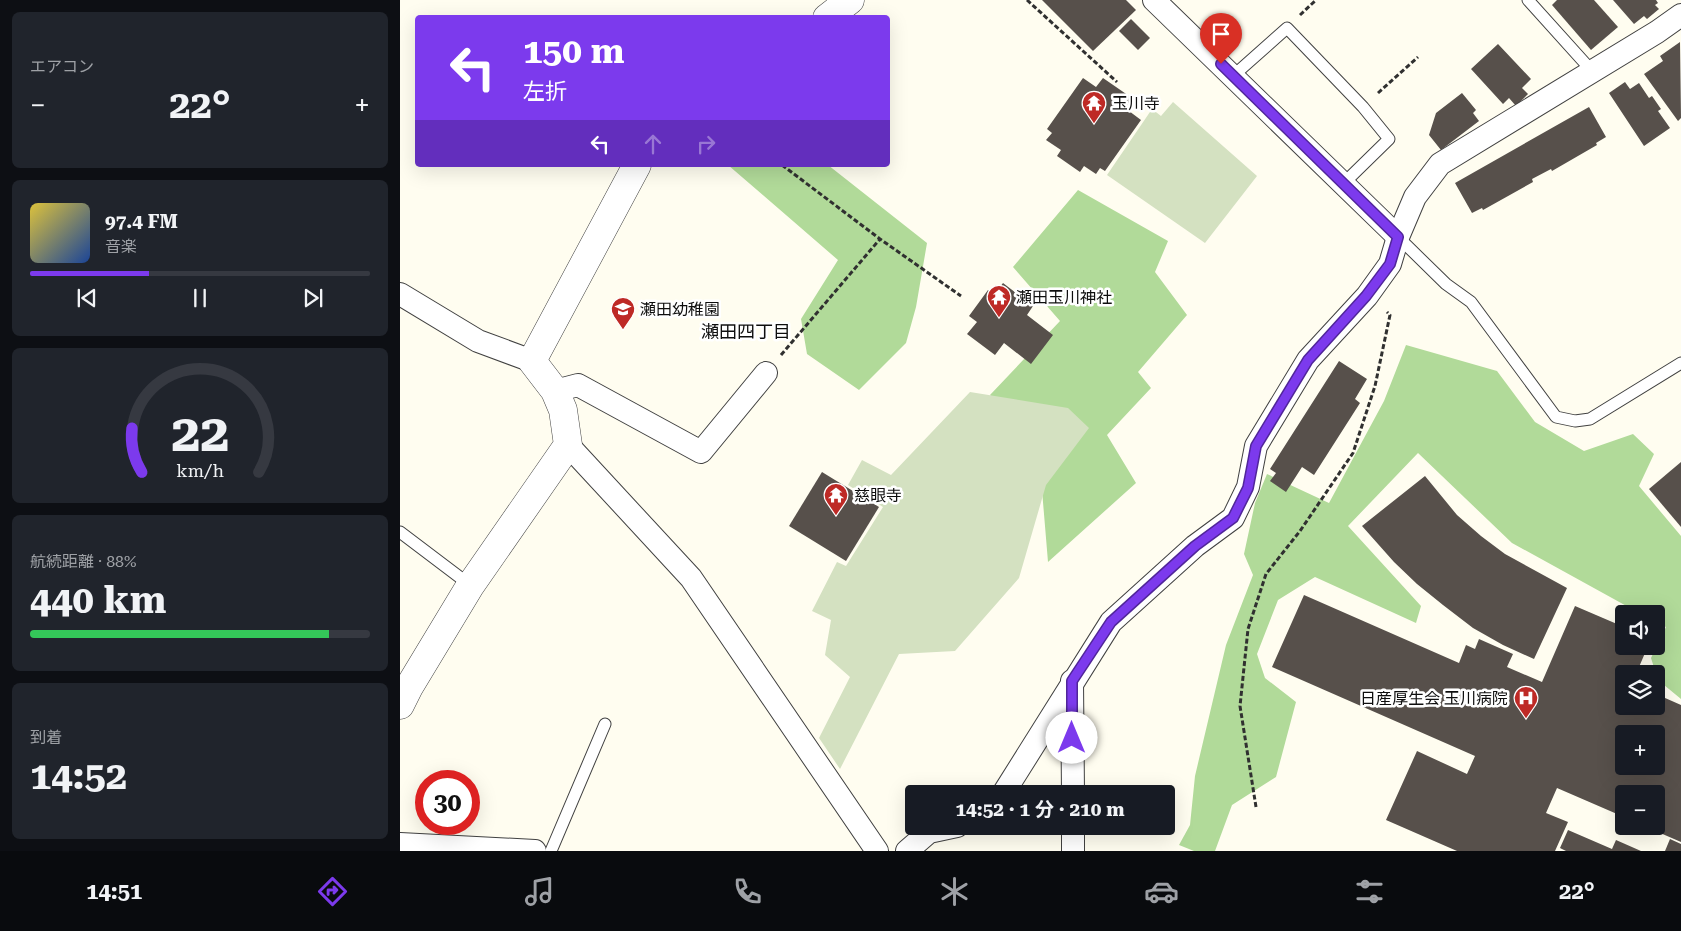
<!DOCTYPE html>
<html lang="ja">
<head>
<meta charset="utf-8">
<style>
  body { margin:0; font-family:"Roboto Serif","Noto Sans JP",serif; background:#20242c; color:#f1f3f6; height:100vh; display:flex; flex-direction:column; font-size:19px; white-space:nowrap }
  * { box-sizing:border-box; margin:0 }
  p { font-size:16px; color:#9ea1a6 }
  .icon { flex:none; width:28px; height:28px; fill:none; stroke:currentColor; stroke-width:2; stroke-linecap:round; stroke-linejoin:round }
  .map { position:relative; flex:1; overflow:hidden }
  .panel { display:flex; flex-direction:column; gap:12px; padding:12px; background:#0d0f14; width:400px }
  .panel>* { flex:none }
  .hud { position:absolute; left:15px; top:15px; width:475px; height:152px; border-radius:5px; box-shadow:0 5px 20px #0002; background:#7c3aed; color:#fff; overflow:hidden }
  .fabs { position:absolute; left:1215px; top:605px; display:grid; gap:10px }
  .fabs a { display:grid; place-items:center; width:50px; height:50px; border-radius:5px; background:#171b24; box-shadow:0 5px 20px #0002; font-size:25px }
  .speed { position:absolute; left:15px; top:770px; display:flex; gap:10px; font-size:25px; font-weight:700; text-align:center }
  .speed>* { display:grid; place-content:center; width:65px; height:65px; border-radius:50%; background:#171b24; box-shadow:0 5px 20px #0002; line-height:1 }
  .speed .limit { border:8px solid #d22; background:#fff; color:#111 }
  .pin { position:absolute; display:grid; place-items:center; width:42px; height:42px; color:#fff; margin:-51px -21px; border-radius:50% 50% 50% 0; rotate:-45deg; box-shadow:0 0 5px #0007 }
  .pin .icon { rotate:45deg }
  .me { position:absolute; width:55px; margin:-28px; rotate:0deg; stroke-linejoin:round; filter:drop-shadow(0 0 4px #0008) }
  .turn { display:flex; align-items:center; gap:18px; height:105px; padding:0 25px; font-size:22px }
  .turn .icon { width:65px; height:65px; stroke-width:2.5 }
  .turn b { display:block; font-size:35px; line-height:42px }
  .lanes { display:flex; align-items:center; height:48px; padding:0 25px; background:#0003; justify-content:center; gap:25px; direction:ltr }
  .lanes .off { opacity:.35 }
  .big { font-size:38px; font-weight:700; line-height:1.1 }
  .panel .widget { flex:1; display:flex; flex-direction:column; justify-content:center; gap:8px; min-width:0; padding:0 18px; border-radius:8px; background:#20242c }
  .panel .dial { align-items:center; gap:0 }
  .dial svg { height:130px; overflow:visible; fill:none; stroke:#363941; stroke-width:7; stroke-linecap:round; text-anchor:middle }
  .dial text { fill:#f1f3f6; stroke:none }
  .song { display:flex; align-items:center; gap:15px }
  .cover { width:60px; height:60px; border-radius:8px; background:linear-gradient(135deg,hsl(50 70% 55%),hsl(220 70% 35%)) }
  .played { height:5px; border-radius:2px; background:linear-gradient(90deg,#7c3aed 35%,#363941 35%) }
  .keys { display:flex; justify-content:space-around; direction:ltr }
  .heat { display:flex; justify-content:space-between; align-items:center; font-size:28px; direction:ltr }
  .charge { height:8px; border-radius:4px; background:linear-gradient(90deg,#34c759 88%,#363941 0) }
  .trip { position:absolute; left:505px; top:785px; width:270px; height:50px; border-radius:5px; background:#171b24; box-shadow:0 5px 20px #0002; font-weight:700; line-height:50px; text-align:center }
  .tab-bar { display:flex; height:80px; justify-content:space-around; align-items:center; background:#090b0e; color:#9ea1a6 }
  .tab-bar .icon { width:35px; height:35px }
  .tab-bar .on { color:#7c3aed }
  .tab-bar b { font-size:22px; color:#f1f3f6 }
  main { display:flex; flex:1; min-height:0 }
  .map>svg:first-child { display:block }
  .forest { fill:#b1da99 }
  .cemetery { fill:#d4e1c1 }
  .building { fill:#57504b; fill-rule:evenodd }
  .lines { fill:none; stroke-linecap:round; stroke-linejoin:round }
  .service-casing { stroke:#414141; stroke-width:13 }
  .minor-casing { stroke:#414141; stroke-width:24 }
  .tertiary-casing { stroke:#414141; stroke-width:29 }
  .path { stroke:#303030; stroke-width:3; stroke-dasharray:5 2.5; stroke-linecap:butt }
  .service { stroke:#fff; stroke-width:11 }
  .minor { stroke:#fff; stroke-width:22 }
  .tertiary { stroke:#fff; stroke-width:28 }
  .route-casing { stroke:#51269a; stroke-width:12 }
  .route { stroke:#7c3aed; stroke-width:9 }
  .labels { text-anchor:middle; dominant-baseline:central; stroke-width:5; stroke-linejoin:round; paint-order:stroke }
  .poi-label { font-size:16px; fill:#0e0e0e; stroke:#fff; text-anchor:start }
  .neighbourhood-label { font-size:18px; fill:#0e0e0e; stroke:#fff }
</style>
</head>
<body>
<main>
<section class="panel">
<div class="widget"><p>エアコン</p>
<div class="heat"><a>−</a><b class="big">22°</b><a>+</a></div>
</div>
<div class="widget">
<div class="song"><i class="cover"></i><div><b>97.4 FM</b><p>音楽</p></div></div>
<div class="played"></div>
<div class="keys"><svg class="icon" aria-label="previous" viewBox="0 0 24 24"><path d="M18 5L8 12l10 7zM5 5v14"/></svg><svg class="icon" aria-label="pause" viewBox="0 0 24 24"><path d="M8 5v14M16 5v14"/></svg><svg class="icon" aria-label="next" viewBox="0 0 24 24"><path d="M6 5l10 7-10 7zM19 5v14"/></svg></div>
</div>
<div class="widget dial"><svg viewBox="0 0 100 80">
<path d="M14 69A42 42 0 1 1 86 69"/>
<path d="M14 69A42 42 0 0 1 8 42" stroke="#7c3aed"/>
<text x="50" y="56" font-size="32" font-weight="700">22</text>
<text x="50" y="72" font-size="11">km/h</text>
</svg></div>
<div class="widget"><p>航続距離 · 88%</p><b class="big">440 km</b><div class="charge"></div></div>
<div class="widget"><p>到着</p><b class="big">14:52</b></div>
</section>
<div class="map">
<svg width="1281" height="851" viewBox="0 0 1281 851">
  <rect width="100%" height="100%" fill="#fffdf0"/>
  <!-- forest -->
  <g class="forest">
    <polygon points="328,165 428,165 527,243 516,307 506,343 459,390 407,354 401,319 438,260"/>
    <polygon points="678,190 768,241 755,272 787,315 738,372 751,388 707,435 736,483 648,562 640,466 590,395 660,321 613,267"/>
    <polygon points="1006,345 1097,371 1135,422 1184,451 1233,434 1254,454 1239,486 1281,536 1281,699 1258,680 1251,658 1266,627 1256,622 1256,614 1241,614 1112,543 1018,453 948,526 1021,606 1016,623 915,577 878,600 857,654 865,678 896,702 876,777 832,805 815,851 794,851 779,845 790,825 795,776 826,645 853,575 844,554 855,503 867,474 929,503 984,401"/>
  </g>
  <!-- cemetery -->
  <g class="cemetery">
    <polygon points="773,102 857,176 805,243 707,175 752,109 761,116"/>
    <polygon points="570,392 668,408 689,428 646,485 619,578 555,651 499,654 440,769 419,738 450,677 425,655 431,620 412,611 437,562 446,566 483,507 448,485 462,460 491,475"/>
  </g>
  <!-- building -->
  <g class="building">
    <polygon points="642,0 726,0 736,10 693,51"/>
    <polygon points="1157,0 1194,0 1218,27 1191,50 1152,5"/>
    <polygon points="1213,0 1256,0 1258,3 1255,5 1259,9 1247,19 1244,16 1234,24"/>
    <polygon points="731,19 750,38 738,50 719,31"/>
    <polygon points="1280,42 1281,118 1278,121 1244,74 1263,61 1260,56"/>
    <polygon points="1098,44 1131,79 1122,88 1128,94 1116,106 1109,98 1103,104 1071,69"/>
    <polygon points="683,78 696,87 703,78 732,98 725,108 741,120 705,171 700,168 696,174 684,166 680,172 657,156 661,150 646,140 652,133 647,129"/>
    <polygon points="1225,82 1230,89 1239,83 1249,98 1252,96 1261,109 1258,111 1270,128 1244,146 1209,93"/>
    <polygon points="1062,93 1076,110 1073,113 1079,121 1041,150 1029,135 1036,113"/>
    <polygon points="1189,107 1206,137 1196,143 1197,145 1152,171 1151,169 1132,179 1133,182 1083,210 1082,208 1072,213 1055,183"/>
    <polygon points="603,283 633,306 627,315 653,335 631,364 604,343 595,355 567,334 577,322 569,316 588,290 594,295"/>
    <polygon points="939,361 967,379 955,399 960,403 914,475 902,467 886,492 870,481 876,473 870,469"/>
    <polygon points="1281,462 1281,527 1249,489"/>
    <polygon points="422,472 479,507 446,561 389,526"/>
    <polygon points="1025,476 1057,515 1081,536 1105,554 1167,588 1134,659 1103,645 1073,628 1043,605 1017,584 994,562 962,526"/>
    <path d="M904 595 1059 663 1066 645 1075 649 1079 639 1113 654 1107 667 1142 682 1175 606 1224 627V646H1248L1236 674H1224V706H1256V694L1281 705V842L1244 826H1256V794H1224V817L1157 788 1146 813 1168 822 1155 851H1057L986 820 1017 751 1067 774 1075 756 872 667ZM1224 734H1256V766H1224Z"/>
    <polygon points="1168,830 1212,849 1216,840 1241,851 1166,851 1160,848"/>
    <polygon points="1270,839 1281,844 1281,851 1265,851"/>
  </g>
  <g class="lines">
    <!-- service casing -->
    <g class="service-casing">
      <g id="service">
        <polyline points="1128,0 1192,71"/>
        <polyline points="833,76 887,28 963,107 989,139 943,184"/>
        <polyline points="998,237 1046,284 1071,302 1156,417 1175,421 1190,419 1281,363"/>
        <polyline points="0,532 70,585"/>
        <polyline points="151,851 205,724"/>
      </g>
    </g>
    <!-- minor casing -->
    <g class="minor-casing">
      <g id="minor">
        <polyline points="754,0 998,237"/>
        <polyline points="0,294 78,341 132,361"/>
        <polyline points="155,391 178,385 301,452 366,373"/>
        <polyline points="168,445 291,578 477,851"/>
        <polyline points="672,681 673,794"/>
        <polyline points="603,794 711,622 795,546 833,518 848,487 856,446 908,360 967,296 990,264 998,237 1015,197 1040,164 1257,32 1281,15"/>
        <polyline points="673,826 673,851"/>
        <polyline points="0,844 135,851"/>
        <polyline points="507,851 529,832 557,826"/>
      </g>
    </g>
    <!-- tertiary casing -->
    <g class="tertiary-casing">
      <g id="tertiary">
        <polyline points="427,18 450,0"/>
        <polyline points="0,705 9,687 70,586 168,445 163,410 155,391 132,361 237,165"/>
      </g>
    </g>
    <!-- path -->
    <g class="path">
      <polyline points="627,0 717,82"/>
      <polyline points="900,15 916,0"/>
      <polyline points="978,93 1018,57"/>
      <polyline points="382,165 480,239 561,296"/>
      <polyline points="381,355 480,239"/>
      <polyline points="856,807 840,706 848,629 866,574 900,531 953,453 975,386 990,315 987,312"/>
    </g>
    <!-- service -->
    <use href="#service" class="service"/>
    <!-- minor -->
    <use href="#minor" class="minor"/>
    <!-- tertiary -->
    <use href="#tertiary" class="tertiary"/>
  </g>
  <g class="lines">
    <!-- route casing -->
    <g class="route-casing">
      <polyline id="route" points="672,738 672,681 711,622 795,546 833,518 848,488 856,446 908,360 966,296 990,264 998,237 821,64"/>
    </g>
    <!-- route -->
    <use href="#route" class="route"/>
  </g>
  <!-- icons -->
  <defs>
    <g id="temple-pin" transform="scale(1.25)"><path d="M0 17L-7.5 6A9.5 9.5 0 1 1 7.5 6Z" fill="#be2a26" stroke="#fff"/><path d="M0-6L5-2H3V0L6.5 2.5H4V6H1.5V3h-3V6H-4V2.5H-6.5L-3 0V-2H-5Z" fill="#fff"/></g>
    <g id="school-pin" transform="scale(1.25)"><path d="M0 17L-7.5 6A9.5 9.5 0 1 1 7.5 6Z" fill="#be2a26" stroke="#fff"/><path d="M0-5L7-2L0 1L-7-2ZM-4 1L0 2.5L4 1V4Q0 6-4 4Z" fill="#fff"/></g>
    <g id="hospital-pin" transform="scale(1.25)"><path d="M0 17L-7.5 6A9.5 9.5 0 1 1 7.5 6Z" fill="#be2a26" stroke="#fff"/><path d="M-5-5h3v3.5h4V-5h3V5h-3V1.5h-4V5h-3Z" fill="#fff"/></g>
  </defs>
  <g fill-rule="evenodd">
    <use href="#temple-pin" x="694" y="103"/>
    <use href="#temple-pin" x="599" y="297"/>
    <use href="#school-pin" x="223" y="309"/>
    <use href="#temple-pin" x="436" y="495"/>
    <use href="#hospital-pin" x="1126" y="698"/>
  </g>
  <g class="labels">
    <!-- poi labels -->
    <g class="poi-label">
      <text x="712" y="103">玉川寺</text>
      <text x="616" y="297">瀬田玉川神社</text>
      <text x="240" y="309">瀬田幼稚園</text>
      <text x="454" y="495">慈眼寺</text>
      <text x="1108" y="698" text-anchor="end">日産厚生会 玉川病院</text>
    </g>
    <!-- neighbourhood labels -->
    <g class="neighbourhood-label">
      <text x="346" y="331">瀬田四丁目</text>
    </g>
  </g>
</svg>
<div class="fabs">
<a><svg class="icon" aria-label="sound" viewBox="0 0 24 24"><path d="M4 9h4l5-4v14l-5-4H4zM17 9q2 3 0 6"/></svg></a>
<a><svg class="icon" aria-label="layers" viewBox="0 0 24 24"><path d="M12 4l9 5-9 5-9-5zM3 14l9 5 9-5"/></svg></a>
<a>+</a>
<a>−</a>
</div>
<div class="speed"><div class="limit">30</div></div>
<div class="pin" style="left:821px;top:64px;background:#d93025"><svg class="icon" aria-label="arrive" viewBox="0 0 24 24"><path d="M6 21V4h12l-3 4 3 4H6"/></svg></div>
<svg class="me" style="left:672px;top:738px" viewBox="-20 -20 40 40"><circle r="19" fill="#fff"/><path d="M0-13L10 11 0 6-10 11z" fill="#7c3aed"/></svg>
<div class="trip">14:52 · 1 分 · 210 m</div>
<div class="hud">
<div class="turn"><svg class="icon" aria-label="left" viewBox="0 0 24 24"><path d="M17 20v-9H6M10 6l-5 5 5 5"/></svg><div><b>150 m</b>左折</div></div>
<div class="lanes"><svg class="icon" aria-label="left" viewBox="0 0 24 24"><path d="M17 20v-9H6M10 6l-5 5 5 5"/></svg><svg class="icon off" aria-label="ahead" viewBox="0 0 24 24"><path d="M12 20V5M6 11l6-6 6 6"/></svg><svg class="icon off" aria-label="right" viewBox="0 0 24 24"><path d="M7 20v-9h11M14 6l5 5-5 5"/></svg></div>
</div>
</div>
</main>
<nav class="tab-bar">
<b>14:51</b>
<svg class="icon on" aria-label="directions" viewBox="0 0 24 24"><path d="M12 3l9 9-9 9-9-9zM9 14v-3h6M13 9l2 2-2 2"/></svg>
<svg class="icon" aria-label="music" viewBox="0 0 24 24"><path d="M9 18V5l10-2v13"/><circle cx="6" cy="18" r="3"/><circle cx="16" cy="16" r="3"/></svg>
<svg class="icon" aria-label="phone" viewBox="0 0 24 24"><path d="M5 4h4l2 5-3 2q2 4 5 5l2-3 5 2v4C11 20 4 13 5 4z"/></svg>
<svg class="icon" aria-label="climate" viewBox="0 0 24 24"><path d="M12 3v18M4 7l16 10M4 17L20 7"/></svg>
<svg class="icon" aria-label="car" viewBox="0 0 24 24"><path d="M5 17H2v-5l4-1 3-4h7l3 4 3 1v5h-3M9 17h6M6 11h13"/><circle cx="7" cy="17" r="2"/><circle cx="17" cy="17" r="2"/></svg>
<svg class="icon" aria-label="filters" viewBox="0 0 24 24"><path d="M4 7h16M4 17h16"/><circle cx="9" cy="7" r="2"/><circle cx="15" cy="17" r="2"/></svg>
<b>22°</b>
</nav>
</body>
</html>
